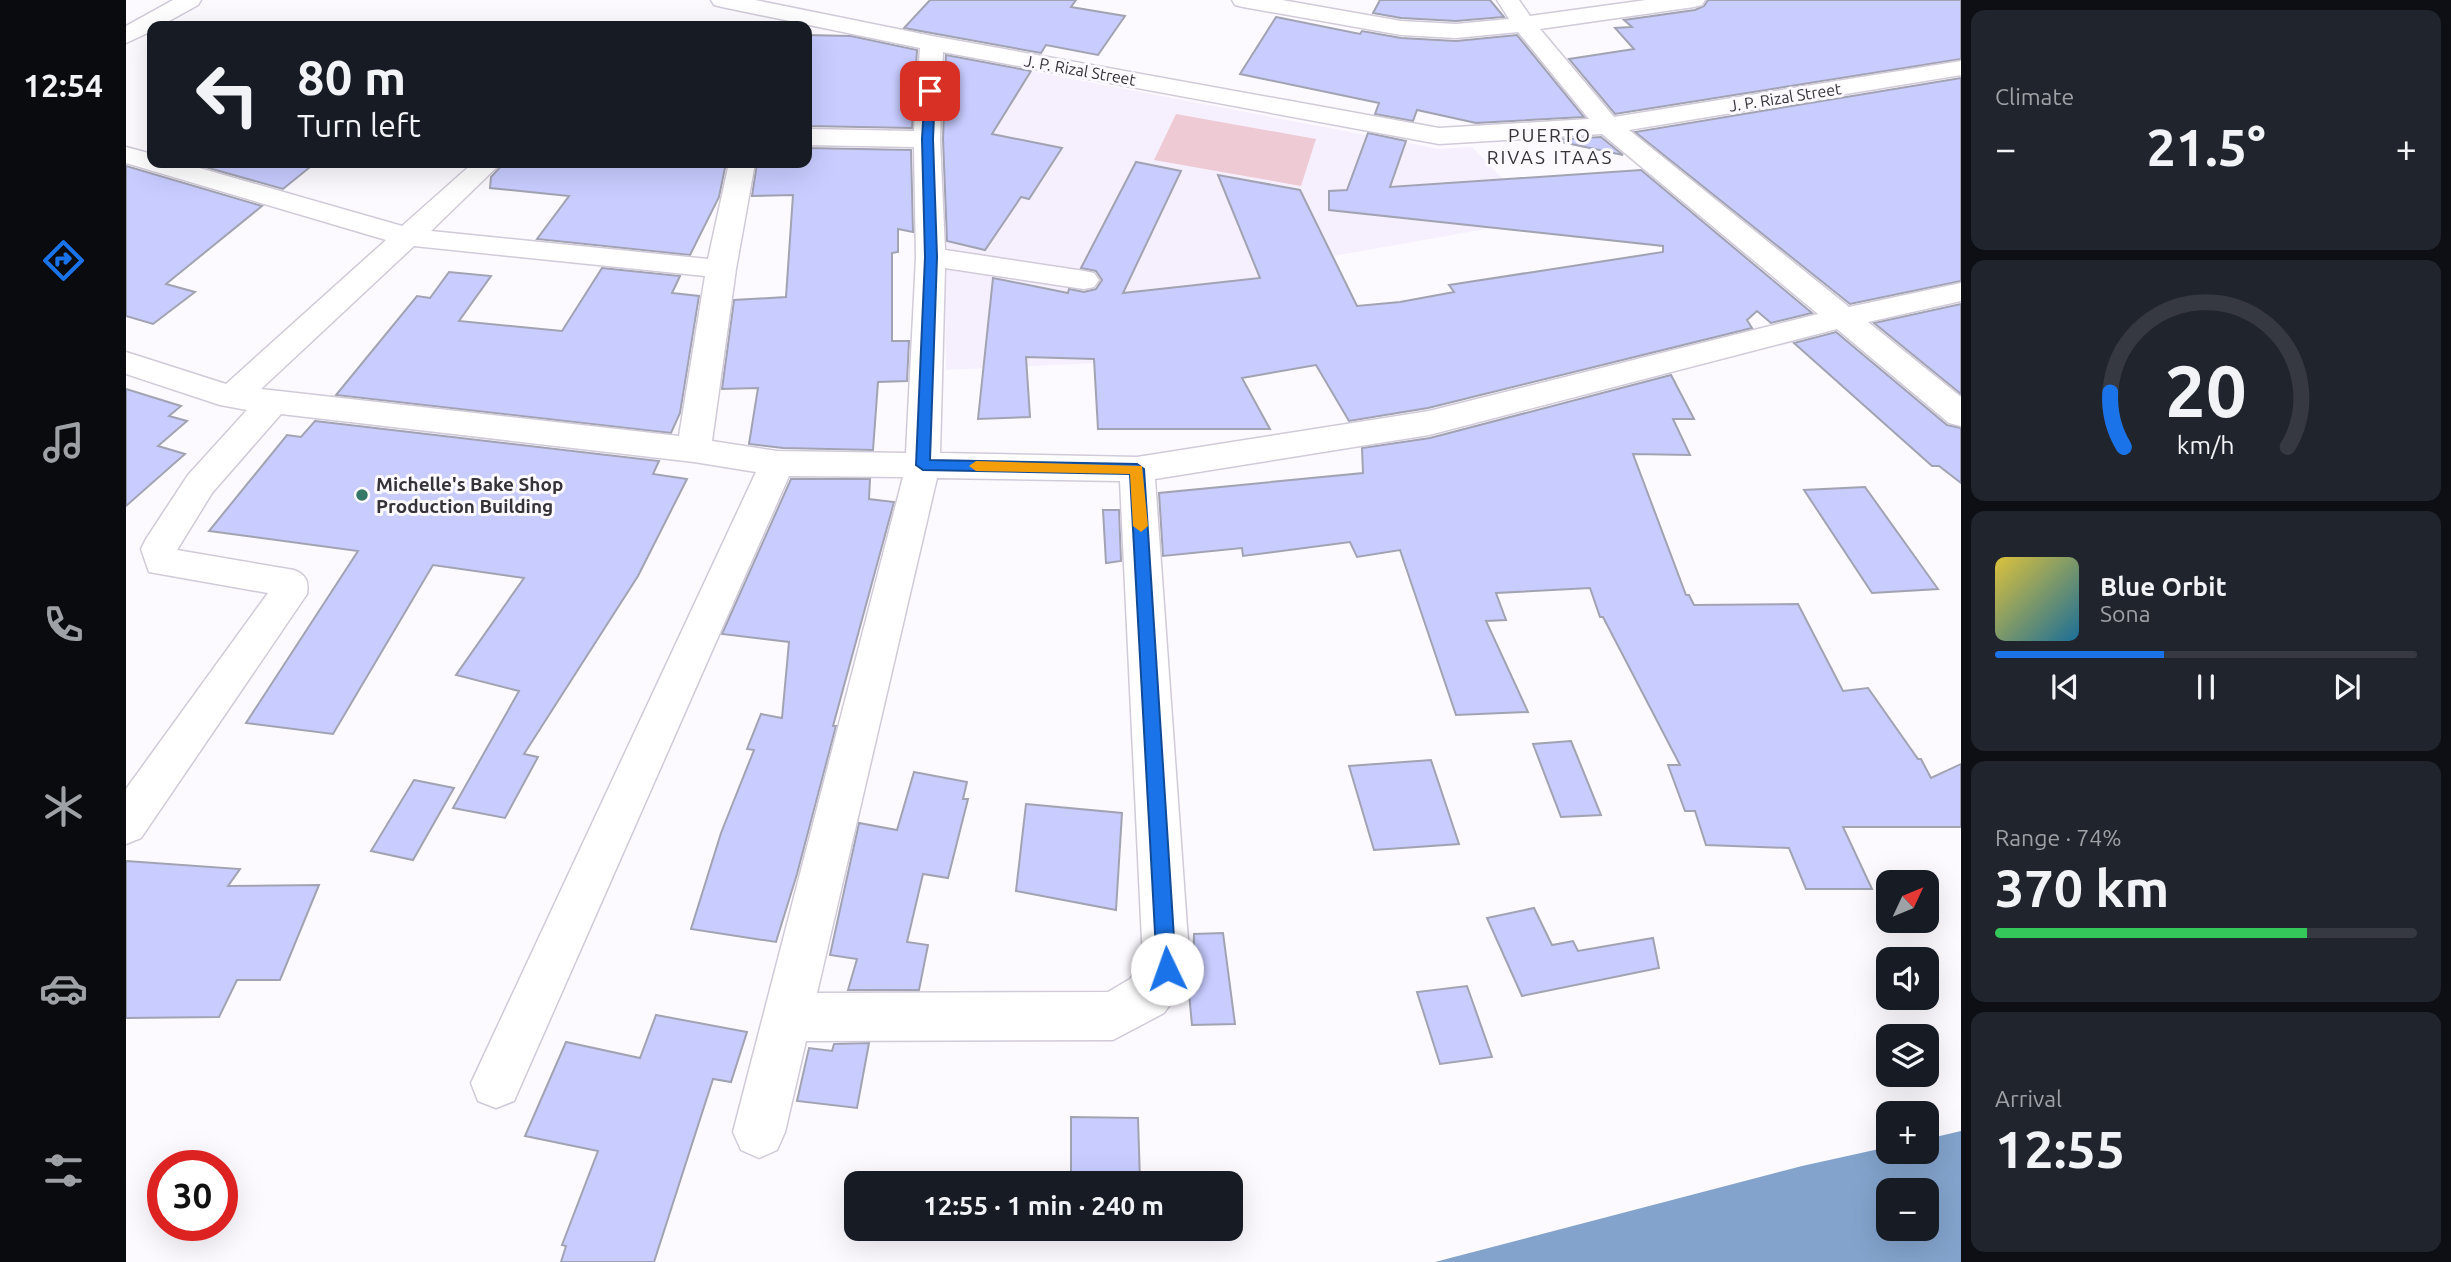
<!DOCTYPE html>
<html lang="en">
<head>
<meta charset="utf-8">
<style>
  body { margin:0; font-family:Ubuntu,sans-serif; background:#20242c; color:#f1f3f6; height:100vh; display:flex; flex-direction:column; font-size:26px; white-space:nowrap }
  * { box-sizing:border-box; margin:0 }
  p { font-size:23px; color:#9ea1a6 }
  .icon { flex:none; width:38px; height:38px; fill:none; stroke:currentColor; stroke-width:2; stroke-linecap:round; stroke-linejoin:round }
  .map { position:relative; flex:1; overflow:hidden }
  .drawer { display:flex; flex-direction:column; gap:10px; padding:10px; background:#0d0f14; width:490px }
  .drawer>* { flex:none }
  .guide { position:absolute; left:21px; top:21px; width:665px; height:147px; border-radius:14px; box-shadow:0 7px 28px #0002; background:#171b24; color:#f1f3f6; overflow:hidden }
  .needle { width:46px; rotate:46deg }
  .fabs { position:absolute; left:1750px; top:870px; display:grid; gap:14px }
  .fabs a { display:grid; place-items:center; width:63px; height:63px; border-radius:14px; background:#171b24; box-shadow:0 7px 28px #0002; font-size:35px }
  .speed { position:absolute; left:21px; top:1150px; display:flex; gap:14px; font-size:35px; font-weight:700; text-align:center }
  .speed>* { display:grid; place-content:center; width:91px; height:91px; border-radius:50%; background:#171b24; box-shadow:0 7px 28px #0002; line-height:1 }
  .speed .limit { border:10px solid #d22; background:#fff; color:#111 }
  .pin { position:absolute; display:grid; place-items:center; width:60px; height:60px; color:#fff; margin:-30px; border-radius:14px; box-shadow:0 4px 10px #0006 }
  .me { position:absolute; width:77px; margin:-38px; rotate:357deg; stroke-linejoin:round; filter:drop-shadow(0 0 5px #0008) }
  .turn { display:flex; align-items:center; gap:24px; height:147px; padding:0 35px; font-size:32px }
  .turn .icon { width:91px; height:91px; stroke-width:2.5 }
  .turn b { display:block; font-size:49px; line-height:60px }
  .big { font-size:52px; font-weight:600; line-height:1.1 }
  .drawer .card { flex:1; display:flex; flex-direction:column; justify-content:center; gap:10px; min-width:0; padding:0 24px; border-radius:14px; background:#20242c }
  .drawer .dial { align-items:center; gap:0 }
  .dial svg { height:182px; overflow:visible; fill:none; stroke:#363941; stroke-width:7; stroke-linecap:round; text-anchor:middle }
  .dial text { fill:#f1f3f6; stroke:none }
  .song { display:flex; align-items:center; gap:21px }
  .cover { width:84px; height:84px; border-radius:10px; background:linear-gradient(135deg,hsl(50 70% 55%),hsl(200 70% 35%)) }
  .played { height:7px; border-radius:4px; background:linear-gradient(90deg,#1a73e8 40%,#363941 40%) }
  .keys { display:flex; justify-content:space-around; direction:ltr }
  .heat { display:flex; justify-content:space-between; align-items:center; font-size:38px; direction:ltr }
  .charge { height:10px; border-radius:5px; background:linear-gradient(90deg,#34c759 74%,#363941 0) }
  .trip { position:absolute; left:718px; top:1171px; width:399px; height:70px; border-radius:14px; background:#171b24; box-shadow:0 7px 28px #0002; font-weight:600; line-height:70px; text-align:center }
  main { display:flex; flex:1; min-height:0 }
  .tabs { display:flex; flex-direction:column; width:126px; justify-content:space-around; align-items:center; background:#090b0e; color:#9ea1a6 }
  .tabs .icon { width:49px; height:49px }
  .tabs .selected { color:#1a73e8 }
  .tabs b { font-size:32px; color:#f1f3f6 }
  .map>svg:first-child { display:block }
  .built { fill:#f6effd }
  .green { fill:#eecad4 }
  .water { fill:#83a3cc; fill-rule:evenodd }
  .building { fill:#c8ccff; stroke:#a2a3b2; stroke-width:2 }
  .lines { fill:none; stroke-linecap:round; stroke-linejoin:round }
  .minor-casing { stroke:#d1cad9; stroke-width:3 }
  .minor { fill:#fff; fill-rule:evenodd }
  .route { fill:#1a73e8; stroke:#114b97; stroke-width:2 }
  .slow { fill:#f59e0b }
  .poi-dot { fill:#357868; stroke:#fcf9ff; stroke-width:2.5 }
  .labels { text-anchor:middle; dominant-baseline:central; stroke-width:6; stroke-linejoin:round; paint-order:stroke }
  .far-street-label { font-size:16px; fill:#353238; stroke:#fcf9ff }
  .far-quarter-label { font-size:19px; letter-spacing:2px; fill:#353238; stroke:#fcf9ff }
  .poi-label { font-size:19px; font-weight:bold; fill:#353238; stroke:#fcf9ff; text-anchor:start }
</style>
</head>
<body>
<main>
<nav class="tabs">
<b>12:54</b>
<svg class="icon selected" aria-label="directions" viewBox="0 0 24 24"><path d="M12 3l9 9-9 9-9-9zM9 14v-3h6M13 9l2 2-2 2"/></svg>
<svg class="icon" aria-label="music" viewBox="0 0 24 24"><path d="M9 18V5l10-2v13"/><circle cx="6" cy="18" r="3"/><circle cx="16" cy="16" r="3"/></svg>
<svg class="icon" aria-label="phone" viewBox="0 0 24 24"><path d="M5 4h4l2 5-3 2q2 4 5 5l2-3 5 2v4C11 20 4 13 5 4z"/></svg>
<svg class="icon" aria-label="climate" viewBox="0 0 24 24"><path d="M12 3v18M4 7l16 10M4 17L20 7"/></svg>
<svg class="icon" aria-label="car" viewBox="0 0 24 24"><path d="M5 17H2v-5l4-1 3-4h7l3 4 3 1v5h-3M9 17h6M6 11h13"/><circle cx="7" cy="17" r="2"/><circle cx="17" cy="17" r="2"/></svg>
<svg class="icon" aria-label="filters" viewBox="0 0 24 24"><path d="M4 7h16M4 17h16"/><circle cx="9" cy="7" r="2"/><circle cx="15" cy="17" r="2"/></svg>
</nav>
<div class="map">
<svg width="1835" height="1262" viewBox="0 0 1835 1262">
  <rect width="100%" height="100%" fill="#fcf9ff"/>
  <!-- built -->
  <polygon class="built" points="816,54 1313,149 1346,147 1416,219 1168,263 970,363 820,370"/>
  <!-- green -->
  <polygon class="green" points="1050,114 1190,139 1175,186 1028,160"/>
  <!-- water -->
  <path class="water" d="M1835 1131V1262H1309L1676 1166 1762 1147V1152H1801V1139ZM1801 1190V1228H1762V1190Z"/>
  <!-- building -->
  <g class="building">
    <polygon points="804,0 950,0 945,7 999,16 972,55 920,45 915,53 778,28"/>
    <polygon points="1254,0 1364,0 1378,17 1330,21 1275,18 1247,13"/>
    <polygon points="1582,0 1835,0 1835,59 1489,114 1443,59 1508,49 1489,28 1506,27 1498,20 1569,10 1578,6"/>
    <polygon points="1150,17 1234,34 1236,31 1275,38 1330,41 1391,35 1458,117 1350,123 1291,110 1287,121 1249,114 1253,103 1114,74"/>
    <polygon points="681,35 725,36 791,50 786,128 681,126"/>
    <polygon points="820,55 905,71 866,134 936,148 903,199 895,197 859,250 821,241 817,139"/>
    <polygon points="1835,78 1835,281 1724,304 1509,132"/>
    <polygon points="1242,133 1280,141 1264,187 1515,170 1686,313 1645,323 1631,311 1621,320 1626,328 1302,408 1223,421 1190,365 1116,378 1144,429 972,429 968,359 900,357 904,417 852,419 867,278 942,293 943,289 958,292 970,289 976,280 970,271 955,268 1010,162 1055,171 997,293 1134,278 1092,175 1174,190 1231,306 1274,302 1328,292 1323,285 1537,252 1537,246 1203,210 1203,191 1221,190"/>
    <polygon points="1475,137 1497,155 1426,140"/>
    <polygon points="681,148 785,150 787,232 772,229 772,252 766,253 766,341 783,341 781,381 752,382 747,450 657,448 623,444 632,388 596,389 608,300 660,297 667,195 626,196 631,163 681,163"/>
    <polygon points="65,163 189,163 157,189"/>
    <polygon points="378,163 600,163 593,197 564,255 411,239 443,196 364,188 365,177"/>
    <polygon points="0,166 136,206 40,284 69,292 27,324 0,316"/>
    <polygon points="476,268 554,276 546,293 573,296 554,413 545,433 210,395 291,296 304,298 323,272 365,276 333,321 436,331"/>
    <polygon points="1835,304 1835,394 1748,323"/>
    <polygon points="1710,332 1821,425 1835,428 1835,483 1813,466 1806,466 1668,343"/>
    <polygon points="1545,375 1568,419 1547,419 1564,455 1507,454 1560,595 1563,595 1568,605 1672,604 1717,691 1742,688 1792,759 1795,759 1805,778 1835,764 1835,827 1717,827 1746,889 1680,889 1663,848 1580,845 1569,811 1559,811 1542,765 1554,765 1477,617 1474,617 1464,588 1370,593 1380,620 1360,621 1402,712 1330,715 1274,550 1231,557 1224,542 1117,556 1116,548 1037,556 1033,493 1237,473 1236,448 1304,438"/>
    <polygon points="0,389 55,406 43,416 61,421 32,446 59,454 0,506"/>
    <polygon points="189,421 533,461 527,474 561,479 512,576 398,754 412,757 379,818 327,808 393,691 330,675 398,578 307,565 207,734 120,723 232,551 83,531 161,435 175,437"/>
    <polygon points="665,479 744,479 743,499 768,502 707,726 710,726 671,874 650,942 565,929 595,833 628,750 621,749 635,714 656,718 663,642 596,634"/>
    <polygon points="1739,487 1812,589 1746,593 1678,490"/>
    <polygon points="977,510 993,510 995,561 980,563"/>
    <polygon points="1445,741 1475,815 1435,817 1407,744"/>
    <polygon points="1305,760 1333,844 1248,850 1223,766"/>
    <polygon points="788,772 841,782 837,799 842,799 822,878 797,874 781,942 802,945 793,990 722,990 731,959 704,955 733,823 771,830"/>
    <polygon points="288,780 328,788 287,860 245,851"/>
    <polygon points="900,804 996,813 990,910 890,891"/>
    <polygon points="0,861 114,869 102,886 193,885 154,980 111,980 93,1017 0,1018"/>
    <polygon points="1408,908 1426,945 1447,941 1452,951 1527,938 1533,968 1396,996 1361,918"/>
    <polygon points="1097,933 1109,1024 1066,1025 1062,983 1067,969 1068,934"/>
    <polygon points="1341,986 1366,1057 1314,1064 1291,992"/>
    <polygon points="530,1015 621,1032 605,1082 587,1079 528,1262 435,1262 440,1246 436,1245 472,1151 399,1136 440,1042 514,1058"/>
    <polygon points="743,1043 731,1108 671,1101 683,1048 706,1051 708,1044"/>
    <polygon points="945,1117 1012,1118 1014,1182 945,1181"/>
  </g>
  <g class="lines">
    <!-- minor casing -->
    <g class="minor-casing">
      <g id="minor">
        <polygon points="47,0 75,0 72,5 34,26 26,26 26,31 0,43 0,26"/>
        <path d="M585 0H629L806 36 1313 128 1463 119 1392 32 1330 38 1275 35 1117 7 1109 5 1106 0H1156L1275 21 1330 24 1383 19 1371 0H1393L1404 16 1520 0H1579L1576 5 1568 7 1414 29 1488 117 1835 61V75L1503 130 1723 307 1835 283V301L1742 322 1835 397V426L1823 423 1711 329 1303 435 1029 479 1064 969 1058 985 1038 1013 987 1040 680 1041 659 1132 651 1150 633 1158 615 1150 607 1132 777 477 663 476 388 1101 370 1108 352 1101 345 1083 630 472 568 462 155 414 86 493 51 550 168 570C180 575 183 581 181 594L15 838 0 844V789L142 593 23 572 15 549 20 539 62 475 121 410 94 405 0 374V352L100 384 260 240 0 163V147L26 154V163H56L276 226 347 163H375L305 231 582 259 603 163H629L610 269 586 441 651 451 780 453 790 257 788 147 681 145V129L788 131 794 48 596 7 588 5ZM817 52 1313 144 1476 134 1692 314 1303 411 1011 457 814 453 819 268 958 289 968 287 973 280 968 273 958 271 819 250 814 139ZM288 246 579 276 553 436 135 389ZM811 478 994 481 1017 962 1004 979 982 992 691 993Z"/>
      </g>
    </g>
    <!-- minor -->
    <use href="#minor" class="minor"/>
  </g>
  <!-- route -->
  <polygon class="route" points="804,88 809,91 807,139 811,257 804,460 1011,464 1018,469 1050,969 1047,976 1041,979 1034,976 1031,969 1004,474 797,470 790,465 799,257 796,139 799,91"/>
  <!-- slow -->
  <polygon class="slow" points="850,461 1016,466 1022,526 1015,532 1007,526 1004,474 850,471 843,466"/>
  <!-- markers -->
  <circle class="poi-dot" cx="236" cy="495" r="7"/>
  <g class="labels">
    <!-- far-street labels -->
    <g class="far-street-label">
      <text transform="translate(954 70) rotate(10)">J. P. Rizal Street</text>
      <text transform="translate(1659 97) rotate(-9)">J. P. Rizal Street</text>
    </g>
    <!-- far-quarter labels -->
    <g class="far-quarter-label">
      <text x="1424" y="135">PUERTO<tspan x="1424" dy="22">RIVAS ITAAS</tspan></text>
    </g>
    <!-- poi labels -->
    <g class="poi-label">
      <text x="250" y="484">Michelle's Bake Shop<tspan x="250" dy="22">Production Building</tspan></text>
    </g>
  </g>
</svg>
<div class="fabs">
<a><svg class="needle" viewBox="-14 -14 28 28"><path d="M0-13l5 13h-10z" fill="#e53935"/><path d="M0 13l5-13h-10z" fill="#9ea1a6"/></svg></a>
<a><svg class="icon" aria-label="sound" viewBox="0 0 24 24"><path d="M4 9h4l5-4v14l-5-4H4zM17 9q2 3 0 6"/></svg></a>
<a><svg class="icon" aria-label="layers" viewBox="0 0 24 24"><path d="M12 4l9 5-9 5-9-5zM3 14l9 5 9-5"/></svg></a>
<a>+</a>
<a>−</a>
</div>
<div class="speed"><div class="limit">30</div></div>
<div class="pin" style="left:804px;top:91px;background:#d93025"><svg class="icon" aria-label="arrive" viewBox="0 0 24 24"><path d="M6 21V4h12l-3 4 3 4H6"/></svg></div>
<svg class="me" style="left:1041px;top:969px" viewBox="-20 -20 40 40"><circle r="19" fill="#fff"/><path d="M0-13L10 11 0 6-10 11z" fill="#1a73e8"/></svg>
<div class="trip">12:55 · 1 min · 240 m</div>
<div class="guide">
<div class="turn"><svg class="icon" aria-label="left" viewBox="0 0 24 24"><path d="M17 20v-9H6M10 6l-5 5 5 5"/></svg><div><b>80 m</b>Turn left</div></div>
</div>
</div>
<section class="drawer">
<div class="card"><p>Climate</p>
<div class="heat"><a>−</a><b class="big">21.5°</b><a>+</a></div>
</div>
<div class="card dial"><svg viewBox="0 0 100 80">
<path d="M14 69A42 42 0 1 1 86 69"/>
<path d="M14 69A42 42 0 0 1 8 45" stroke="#1a73e8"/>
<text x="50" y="56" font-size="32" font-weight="700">20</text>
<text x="50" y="72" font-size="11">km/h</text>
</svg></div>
<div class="card">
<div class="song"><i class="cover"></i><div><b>Blue Orbit</b><p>Sona</p></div></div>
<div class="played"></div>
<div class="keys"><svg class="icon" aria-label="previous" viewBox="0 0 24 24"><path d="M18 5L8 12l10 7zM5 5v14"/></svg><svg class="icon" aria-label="pause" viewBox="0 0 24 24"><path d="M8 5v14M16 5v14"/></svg><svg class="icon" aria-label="next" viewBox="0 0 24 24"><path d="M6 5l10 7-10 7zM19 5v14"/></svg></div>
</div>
<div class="card"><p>Range · 74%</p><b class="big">370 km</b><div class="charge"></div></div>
<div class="card"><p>Arrival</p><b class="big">12:55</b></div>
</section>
</main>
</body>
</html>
